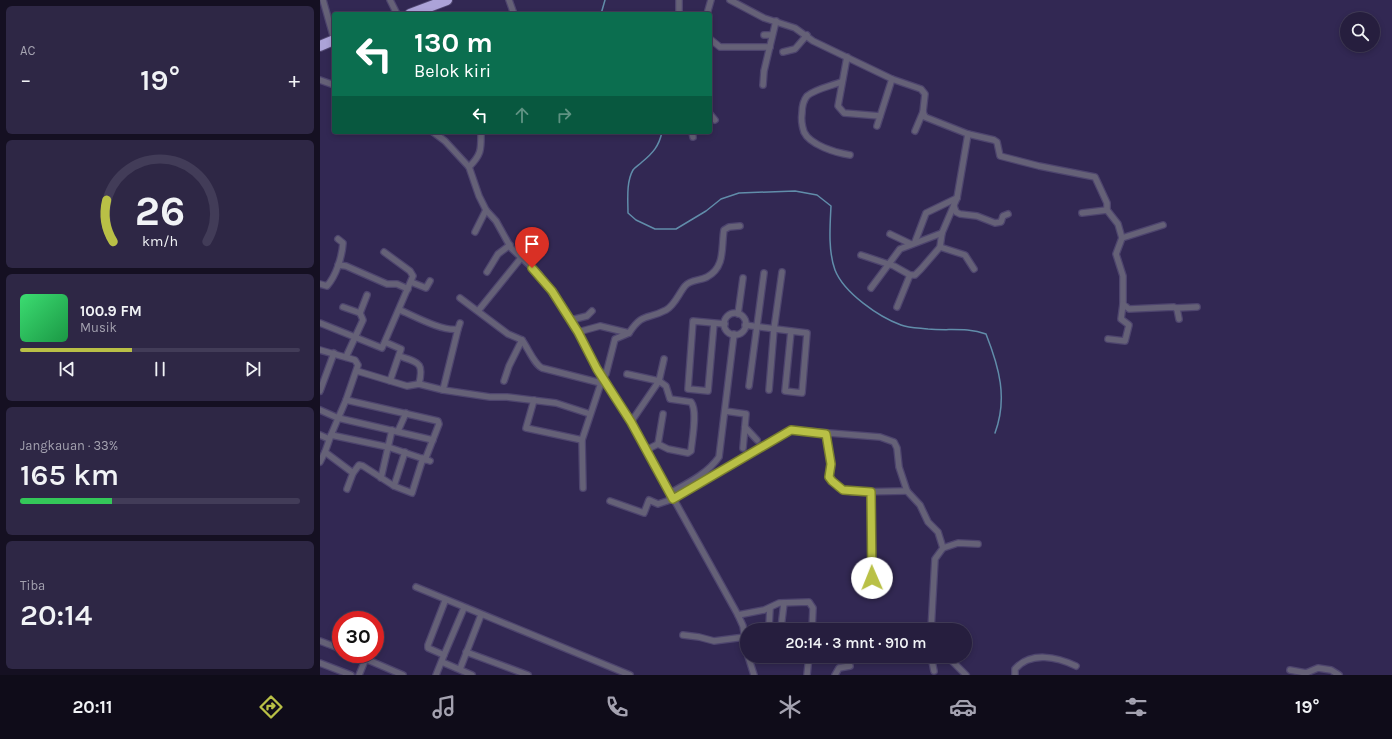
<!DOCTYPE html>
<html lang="id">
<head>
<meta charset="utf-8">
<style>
  body { margin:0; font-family:Karla,sans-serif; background:#2e2745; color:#f1f3f6; height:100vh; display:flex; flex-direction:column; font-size:15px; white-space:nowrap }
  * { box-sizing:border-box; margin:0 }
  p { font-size:13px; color:#a4a2b0 }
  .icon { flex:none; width:22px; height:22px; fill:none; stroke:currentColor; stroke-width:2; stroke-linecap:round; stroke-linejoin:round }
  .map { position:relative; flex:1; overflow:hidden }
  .side { display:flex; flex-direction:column; gap:6px; padding:6px; background:#151022; width:320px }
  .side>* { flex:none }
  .guide { position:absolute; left:12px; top:12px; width:380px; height:122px; border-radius:4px; box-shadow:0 2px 6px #0003,0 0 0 1px #423c58; background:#0b6e4f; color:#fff; overflow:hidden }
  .fabs { position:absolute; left:1020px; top:12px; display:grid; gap:8px }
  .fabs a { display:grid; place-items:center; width:40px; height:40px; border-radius:50%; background:#261e3e; box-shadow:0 2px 6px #0003,0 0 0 1px #423c58; font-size:20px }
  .speed { position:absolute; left:12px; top:611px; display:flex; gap:8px; font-size:20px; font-weight:700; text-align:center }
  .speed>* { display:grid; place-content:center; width:52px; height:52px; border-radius:50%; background:#261e3e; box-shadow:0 2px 6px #0003,0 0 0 1px #423c58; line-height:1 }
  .speed .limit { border:6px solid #d22; background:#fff; color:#111 }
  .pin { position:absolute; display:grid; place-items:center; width:34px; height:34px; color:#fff; margin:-41px -17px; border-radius:50% 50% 50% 0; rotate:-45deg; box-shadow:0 0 4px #0007 }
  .pin .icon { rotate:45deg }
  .me { position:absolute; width:44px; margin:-22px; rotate:359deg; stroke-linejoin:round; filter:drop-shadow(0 0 3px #0008) }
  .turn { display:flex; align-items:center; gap:14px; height:84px; padding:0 16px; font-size:18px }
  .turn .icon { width:52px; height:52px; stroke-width:2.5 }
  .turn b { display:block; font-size:28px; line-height:34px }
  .lanes { display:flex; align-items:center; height:38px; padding:0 16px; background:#0003; justify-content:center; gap:20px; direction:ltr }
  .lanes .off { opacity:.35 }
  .big { font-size:30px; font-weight:600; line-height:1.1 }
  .side .card { flex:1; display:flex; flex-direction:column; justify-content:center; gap:6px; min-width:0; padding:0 14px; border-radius:6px; background:#2e2745 }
  .side .dial { align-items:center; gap:0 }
  .dial svg { height:104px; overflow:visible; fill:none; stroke:#423c58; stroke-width:7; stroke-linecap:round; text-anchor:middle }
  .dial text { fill:#f1f3f6; stroke:none }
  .song { display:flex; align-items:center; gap:12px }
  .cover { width:48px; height:48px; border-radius:6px; background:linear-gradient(135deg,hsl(140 70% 55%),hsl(140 70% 35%)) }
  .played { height:4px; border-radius:2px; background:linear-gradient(90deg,#b9c046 40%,#423c58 40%) }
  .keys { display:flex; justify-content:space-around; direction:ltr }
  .heat { display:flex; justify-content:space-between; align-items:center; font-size:22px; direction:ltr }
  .charge { height:6px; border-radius:3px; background:linear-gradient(90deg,#34c759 33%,#423c58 0) }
  .trip { position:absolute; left:420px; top:623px; width:232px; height:40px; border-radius:20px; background:#261e3e; box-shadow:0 2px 6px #0003,0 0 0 1px #423c58; font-weight:600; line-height:40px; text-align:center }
  .menu { display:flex; height:64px; justify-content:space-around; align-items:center; background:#0f0c19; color:#a4a2b0 }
  .menu .icon { width:28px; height:28px }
  .menu .on { color:#b9c046 }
  .menu b { font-size:18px; color:#f1f3f6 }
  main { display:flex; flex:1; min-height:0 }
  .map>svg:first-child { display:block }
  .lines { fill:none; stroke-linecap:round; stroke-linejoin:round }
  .stream { stroke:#618daa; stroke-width:1.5 }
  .street-casing { stroke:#4e456e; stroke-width:8 }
  .highway-casing { stroke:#4e456e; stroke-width:12 }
  .street { stroke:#656177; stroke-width:5.5 }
  .highway { stroke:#aca3d8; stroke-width:10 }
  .route-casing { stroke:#787d2e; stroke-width:10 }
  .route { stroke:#b9c046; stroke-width:7 }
</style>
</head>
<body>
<main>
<section class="side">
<div class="card"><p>AC</p>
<div class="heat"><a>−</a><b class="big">19°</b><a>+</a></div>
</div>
<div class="card dial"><svg viewBox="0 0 100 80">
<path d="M14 69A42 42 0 1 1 86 69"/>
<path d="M14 69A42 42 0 0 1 9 37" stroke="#b9c046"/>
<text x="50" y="56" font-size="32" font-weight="700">26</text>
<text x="50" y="72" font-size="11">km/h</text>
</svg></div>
<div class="card">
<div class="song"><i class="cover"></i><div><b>100.9 FM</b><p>Musik</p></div></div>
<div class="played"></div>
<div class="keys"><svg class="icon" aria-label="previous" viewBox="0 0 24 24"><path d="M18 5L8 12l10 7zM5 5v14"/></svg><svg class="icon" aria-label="pause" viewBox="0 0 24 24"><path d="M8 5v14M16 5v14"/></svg><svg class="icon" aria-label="next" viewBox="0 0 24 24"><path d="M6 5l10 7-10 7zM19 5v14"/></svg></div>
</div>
<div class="card"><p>Jangkauan · 33%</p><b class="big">165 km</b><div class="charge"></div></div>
<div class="card"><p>Tiba</p><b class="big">20:14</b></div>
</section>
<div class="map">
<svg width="1072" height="675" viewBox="0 0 1072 675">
  <rect width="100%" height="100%" fill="#322853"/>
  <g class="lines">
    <!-- stream -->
    <g class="stream">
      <polyline points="281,14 285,0"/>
      <path d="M342 132C339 146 333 153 322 162 319 165 315 167 313 170 306 182 308 201 308 213L316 220 335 229H356L386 211 401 199 419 193 475 191 497 195 511 206C510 226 508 251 515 270 524 293 559 317 581 325 589 328 600 328 608 329 628 331 647 327 666 334 679 367 688 398 675 433"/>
    </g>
    <!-- street casing -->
    <g class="street-casing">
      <g id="street">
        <polyline points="3,0 14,39"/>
        <polyline points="70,0 77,14"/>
        <polyline points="189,0 194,14"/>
        <polyline points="359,0 359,14"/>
        <polyline points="410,0 444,18 475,28 493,41 572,79 601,89 605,94 603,112 605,117 648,134 674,140 677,142 680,156 719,166 775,177 787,203 787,210 798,224 802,238 796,254 803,276 803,304 809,309 854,307 857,309 859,319"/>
        <polyline points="387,14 391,0"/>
        <polyline points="444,35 451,35"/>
        <polyline points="390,39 400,47 450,47"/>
        <polyline points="463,52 475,49 487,35"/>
        <polyline points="527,57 518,106 524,113 560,116"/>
        <polyline points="0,80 14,85"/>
        <path d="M521 82C511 86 495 89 487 96 483 101 482 107 482 113 481 119 482 126 484 132 490 145 516 153 530 155"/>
        <polyline points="443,85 444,71 456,21"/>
        <polyline points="390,114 395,120"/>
        <polyline points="557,126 572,79"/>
        <polyline points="595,131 603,112"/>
        <polyline points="113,132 125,141 149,167 159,196 166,210 176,221 191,248 219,274 251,320 277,369 311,422 418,615 423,626 427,652"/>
        <polyline points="372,132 373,137"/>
        <path d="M149 167C162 154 161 149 161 132"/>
        <polyline points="634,206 636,212 640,214 657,216 675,223 681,222 683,216 688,214"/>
        <polyline points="762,213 787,210"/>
        <polyline points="155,232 166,210"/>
        <polyline points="570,234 591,244"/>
        <polyline points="802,238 843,225"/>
        <polyline points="595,242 606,213 637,198"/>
        <polyline points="620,247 645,255 654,269"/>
        <polyline points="541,255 574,266 590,275 595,275 601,269 620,247 622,233 637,198 648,134"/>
        <polyline points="18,265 26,266 67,284 77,284 88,289"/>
        <polyline points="167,272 178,254 190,245"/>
        <polyline points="91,282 106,288 110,281"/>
        <path d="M0 284 7 286C16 276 22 257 23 243L18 239"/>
        <polyline points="551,288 580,249 622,233"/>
        <polyline points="140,298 188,334 202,340 189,366 184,381"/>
        <polyline points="23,307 40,313"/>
        <polyline points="577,307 590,275"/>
        <polyline points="856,308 877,307"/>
        <path d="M80 310C94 316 123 332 138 329L140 323"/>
        <polyline points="158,311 201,258"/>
        <circle cx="415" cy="324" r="11"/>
        <polyline points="418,314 423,278"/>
        <polyline points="251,320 267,316 272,311"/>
        <polyline points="0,323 62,348 93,276 90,271 64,252"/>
        <polyline points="394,323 388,391 368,389 373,321 405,324"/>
        <polyline points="425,325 487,333 482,393 465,391 471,331"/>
        <polyline points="258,332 280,326 309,333"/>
        <polyline points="788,339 805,341 809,325 801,319 803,304"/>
        <path d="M202 340C208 348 214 364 222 368L281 383 283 382"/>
        <polyline points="65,342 81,349 70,381"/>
        <polyline points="0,350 35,360 38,365 26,400 11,435"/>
        <path d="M79 356C99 363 104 362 99 384"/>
        <polyline points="26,357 43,320 40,313 47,295"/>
        <polyline points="37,371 87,386 99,384 123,390 138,329"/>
        <path d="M307 374 339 381 346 386 350 399 371 402C378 411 372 439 371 451L368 453 348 449 338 444 326 450"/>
        <path d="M283 376 286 374 295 339 309 333C323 312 327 320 346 310 355 305 359 293 365 286 371 279 380 281 387 277 406 267 401 246 404 230L409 227 420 226"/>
        <polyline points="429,386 444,273"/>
        <polyline points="123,390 170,397 187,397 236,403 270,414"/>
        <polyline points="449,390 454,329 462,272"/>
        <polyline points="0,391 14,353"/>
        <polyline points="26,400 118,421 119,424 105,460"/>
        <polyline points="214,400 206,428 262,440"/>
        <polyline points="0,410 18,418 113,440"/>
        <polyline points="405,411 426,414 423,448"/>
        <polyline points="311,422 339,381 344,359"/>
        <polyline points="425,427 437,440"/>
        <polyline points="78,431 86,413"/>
        <polyline points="506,434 511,464 509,477 519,488 523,490 535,492 587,491"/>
        <polyline points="0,435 9,439"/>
        <polyline points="338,444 343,414"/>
        <polyline points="0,462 5,452"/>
        <polyline points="33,473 5,452 11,435 68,447 110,461"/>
        <polyline points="61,478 72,430"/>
        <polyline points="74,486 85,452"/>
        <polyline points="263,488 262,440 281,383"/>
        <polyline points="27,489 33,473 39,465 43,466 74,486 92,493 103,458"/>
        <polyline points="551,492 552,578"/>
        <path d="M350 493C368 483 387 474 399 457L414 334"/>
        <polyline points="290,501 324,513 329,500 338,504 353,499 471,430 560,437 574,442 577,448 579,467 587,491 600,505 608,522 618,532 623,548 615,559 611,630"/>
        <polyline points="623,548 638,543 658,544"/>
        <polyline points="96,587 310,675"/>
        <polyline points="418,615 444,610 459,603 489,602 493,608 492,630"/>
        <polyline points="449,627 450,608"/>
        <polyline points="461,628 464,603"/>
        <polyline points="363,635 379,637 394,641 425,637"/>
        <polyline points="0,641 21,649"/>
        <polyline points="146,652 208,675"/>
        <polyline points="34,654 83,675"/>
        <polyline points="124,655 144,608"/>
        <polyline points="428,656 434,675"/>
        <polyline points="611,656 614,671"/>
        <polyline points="627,656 646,675"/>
        <polyline points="122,662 152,675"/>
        <polyline points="0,663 31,675"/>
        <polyline points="140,669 161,615"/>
        <polyline points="970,670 986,673 998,668 1011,670 1019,675"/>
        <polyline points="39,675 46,658"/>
        <polyline points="116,675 124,655 108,648 108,645 125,601"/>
        <polyline points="487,675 489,656"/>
        <polyline points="515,675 519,668 530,666"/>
        <path d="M695 675V669C711 651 737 657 756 666"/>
      </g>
    </g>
    <!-- highway casing -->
    <g class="highway-casing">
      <g id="highway">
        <polyline points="90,14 127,0"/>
        <polyline points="0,46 14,40"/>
      </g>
    </g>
    <!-- street -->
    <use href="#street" class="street"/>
    <!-- highway -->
    <use href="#highway" class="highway"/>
  </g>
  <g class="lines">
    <!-- route casing -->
    <g class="route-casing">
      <polyline id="route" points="212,268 232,291 258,332 277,369 311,422 353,499 471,430 506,434 511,464 509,477 512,481 523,490 551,492 552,578"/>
    </g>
    <!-- route -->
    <use href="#route" class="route"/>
  </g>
</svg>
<div class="fabs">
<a><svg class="icon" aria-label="search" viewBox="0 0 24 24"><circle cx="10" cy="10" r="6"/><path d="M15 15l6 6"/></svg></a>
</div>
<div class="speed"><div class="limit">30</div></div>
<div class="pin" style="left:212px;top:268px;background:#d93025"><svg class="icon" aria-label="arrive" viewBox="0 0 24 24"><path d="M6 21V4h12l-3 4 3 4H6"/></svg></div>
<svg class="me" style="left:552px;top:578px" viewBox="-20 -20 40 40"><circle r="19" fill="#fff"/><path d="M0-13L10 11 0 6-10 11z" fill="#b9c046"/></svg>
<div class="trip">20:14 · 3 mnt · 910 m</div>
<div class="guide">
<div class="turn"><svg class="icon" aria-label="left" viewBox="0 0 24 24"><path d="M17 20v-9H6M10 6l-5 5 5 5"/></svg><div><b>130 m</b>Belok kiri</div></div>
<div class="lanes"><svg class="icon" aria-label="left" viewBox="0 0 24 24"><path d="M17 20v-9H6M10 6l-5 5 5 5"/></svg><svg class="icon off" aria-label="ahead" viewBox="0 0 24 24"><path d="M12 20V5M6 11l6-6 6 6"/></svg><svg class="icon off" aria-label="right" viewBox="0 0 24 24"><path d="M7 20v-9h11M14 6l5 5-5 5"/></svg></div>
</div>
</div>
</main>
<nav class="menu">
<b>20:11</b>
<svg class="icon on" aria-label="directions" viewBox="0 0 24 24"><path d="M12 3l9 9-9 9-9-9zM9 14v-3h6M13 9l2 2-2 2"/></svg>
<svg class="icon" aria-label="music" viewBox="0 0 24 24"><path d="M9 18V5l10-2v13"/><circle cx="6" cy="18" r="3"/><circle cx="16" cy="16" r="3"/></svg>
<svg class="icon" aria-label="phone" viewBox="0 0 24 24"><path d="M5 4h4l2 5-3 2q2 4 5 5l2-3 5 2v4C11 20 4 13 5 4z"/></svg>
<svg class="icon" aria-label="climate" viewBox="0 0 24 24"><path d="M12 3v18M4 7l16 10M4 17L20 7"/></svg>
<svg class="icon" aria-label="car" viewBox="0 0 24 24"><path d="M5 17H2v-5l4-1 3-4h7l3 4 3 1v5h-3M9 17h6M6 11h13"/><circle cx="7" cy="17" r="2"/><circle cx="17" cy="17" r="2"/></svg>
<svg class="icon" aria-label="filters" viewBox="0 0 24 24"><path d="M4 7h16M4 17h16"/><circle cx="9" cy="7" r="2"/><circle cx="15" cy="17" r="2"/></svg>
<b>19°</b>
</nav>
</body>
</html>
